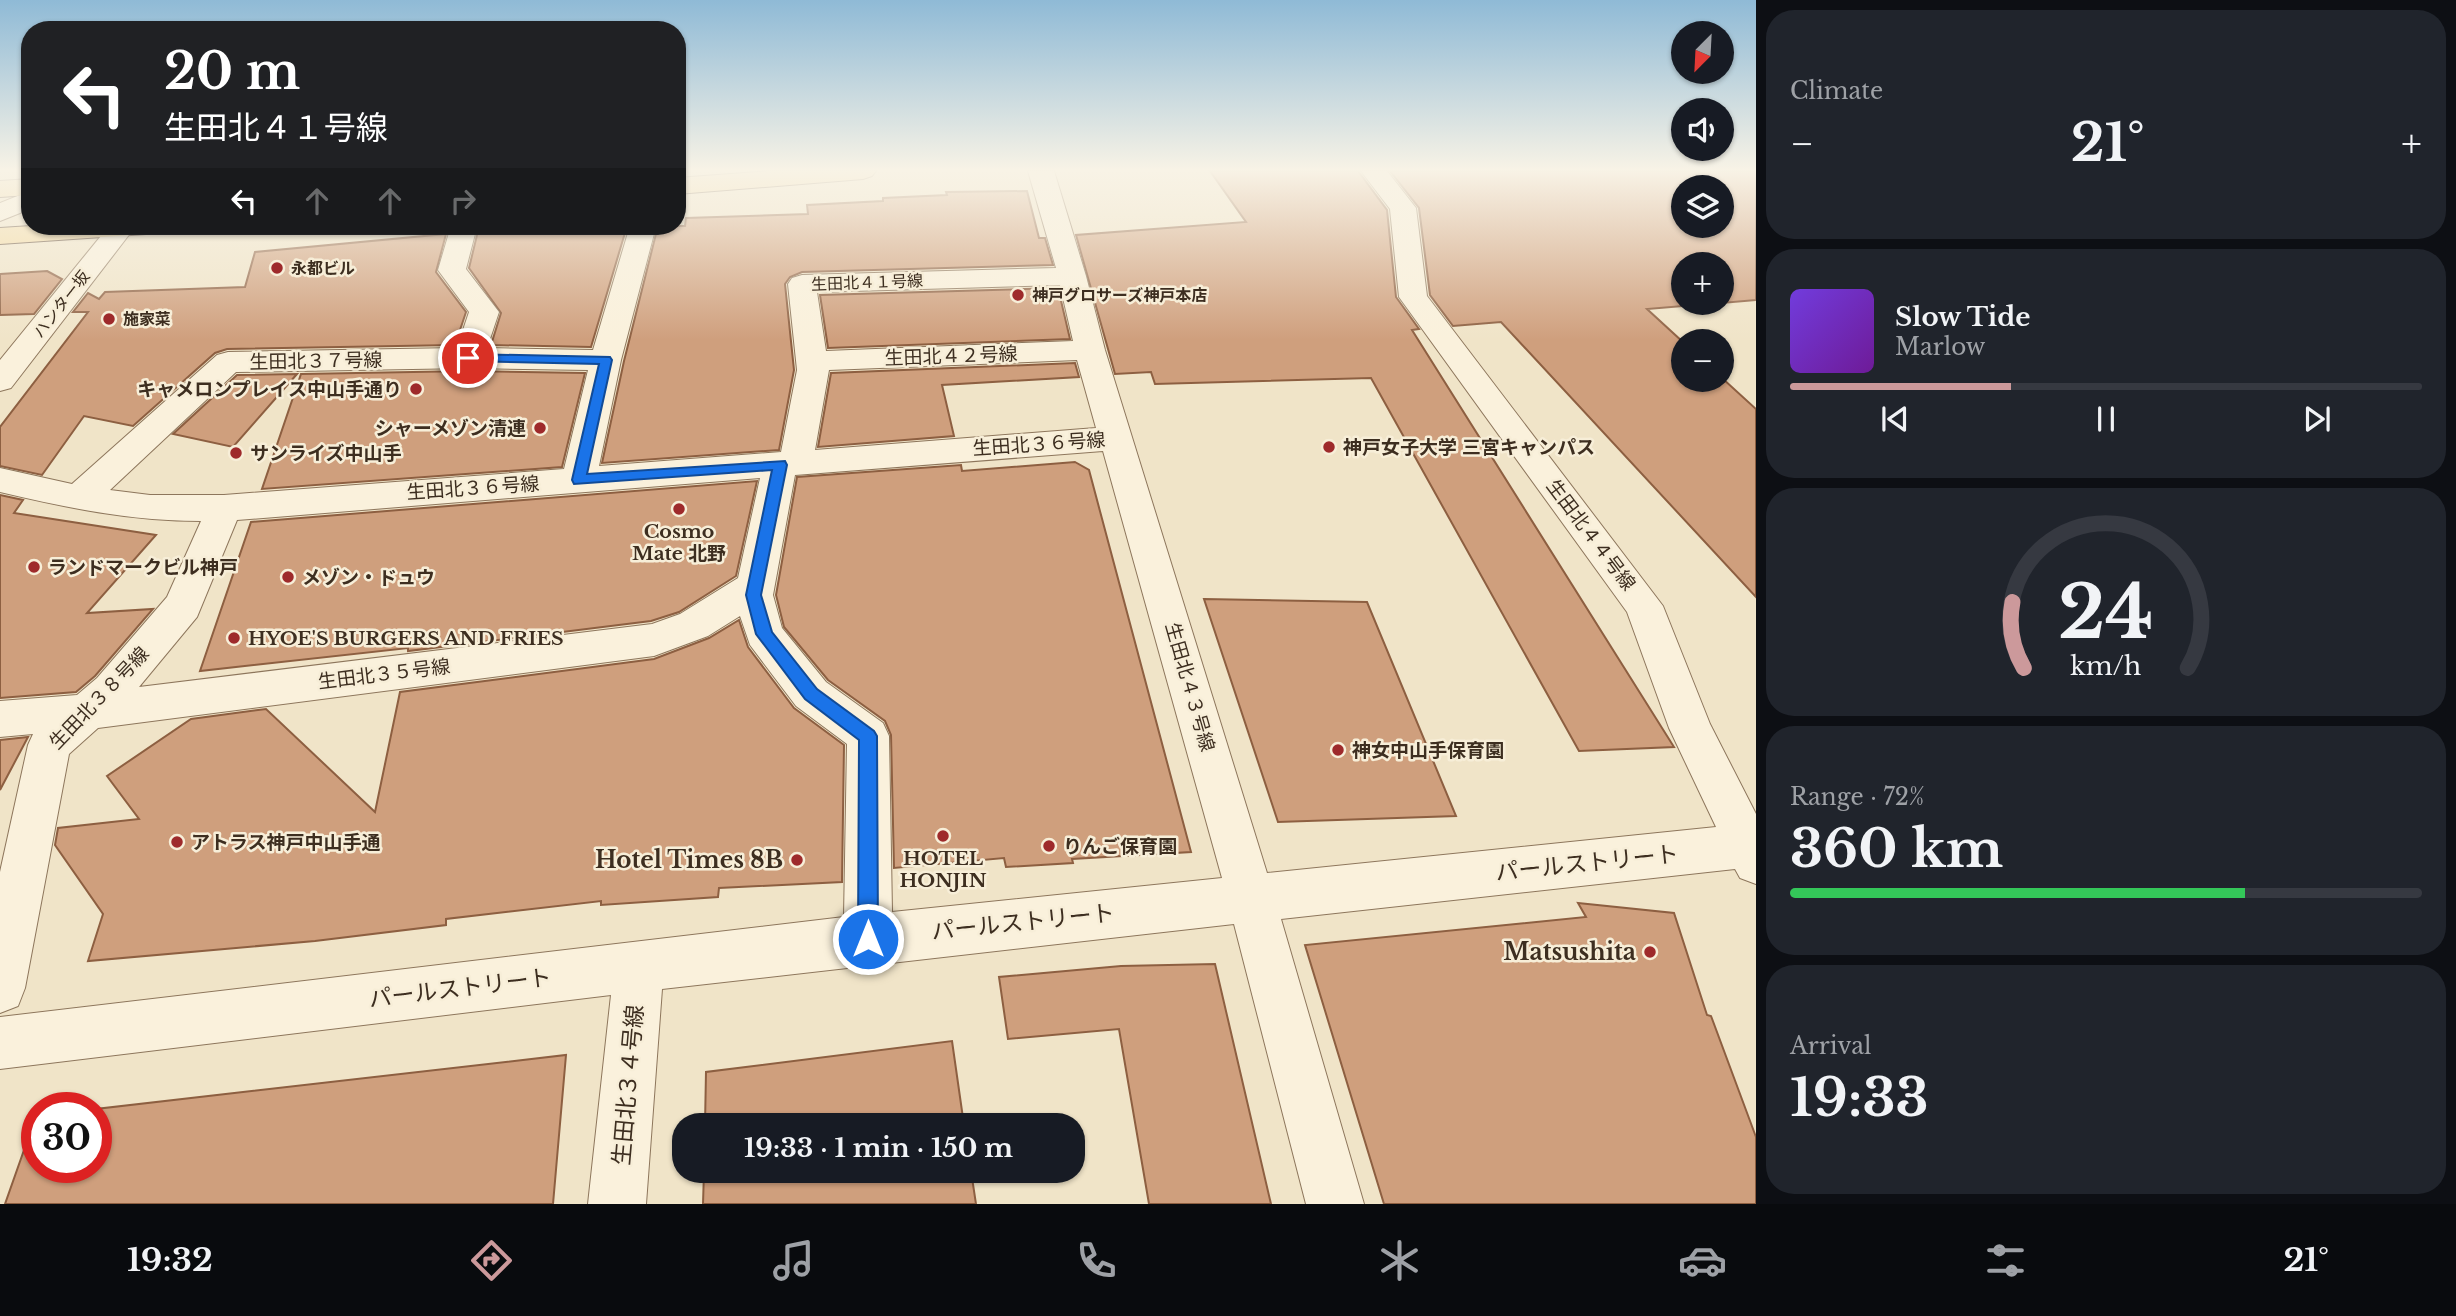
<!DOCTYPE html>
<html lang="en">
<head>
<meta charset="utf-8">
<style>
  body { margin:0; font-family:"Libre Baskerville","Noto Sans JP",serif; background:#20242c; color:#f1f3f6; height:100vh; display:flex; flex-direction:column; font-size:26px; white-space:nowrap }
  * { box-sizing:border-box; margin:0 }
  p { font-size:23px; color:#9ea1a6 }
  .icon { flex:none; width:38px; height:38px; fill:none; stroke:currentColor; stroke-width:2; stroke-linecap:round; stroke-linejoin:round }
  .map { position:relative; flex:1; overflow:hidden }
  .details { display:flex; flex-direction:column; gap:10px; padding:10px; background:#0d0f14; width:700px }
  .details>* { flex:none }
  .banner { position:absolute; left:21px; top:21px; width:665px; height:214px; border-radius:28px; box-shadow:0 2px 5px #0004; background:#202124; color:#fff; overflow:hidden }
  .needle { width:46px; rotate:204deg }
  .controls { position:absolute; left:1671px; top:21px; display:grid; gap:14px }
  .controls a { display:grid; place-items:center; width:63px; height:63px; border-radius:50%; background:#171b24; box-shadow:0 2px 5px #0004; font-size:35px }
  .speed { position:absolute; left:21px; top:1092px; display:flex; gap:14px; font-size:35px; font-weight:700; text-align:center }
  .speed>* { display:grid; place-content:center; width:91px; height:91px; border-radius:50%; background:#171b24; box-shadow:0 2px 5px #0004; line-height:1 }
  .speed .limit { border:10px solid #d22; background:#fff; color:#111 }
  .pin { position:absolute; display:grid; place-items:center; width:60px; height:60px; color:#fff; margin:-30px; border:4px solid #fff; border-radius:50%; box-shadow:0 2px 7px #0007 }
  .me { position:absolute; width:77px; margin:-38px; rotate:0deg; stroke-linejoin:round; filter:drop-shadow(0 0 5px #0008) }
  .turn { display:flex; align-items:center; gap:24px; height:147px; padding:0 28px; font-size:32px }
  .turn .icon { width:91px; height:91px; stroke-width:2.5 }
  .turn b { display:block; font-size:49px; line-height:60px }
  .lanes { display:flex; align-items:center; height:66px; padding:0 28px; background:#0003; justify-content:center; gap:35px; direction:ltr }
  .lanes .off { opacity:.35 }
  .big { font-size:52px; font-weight:700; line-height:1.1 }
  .details .card { flex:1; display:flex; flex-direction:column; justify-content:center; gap:10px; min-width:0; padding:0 24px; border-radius:28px; background:#20242c }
  .details .dial { align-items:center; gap:0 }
  .dial svg { height:182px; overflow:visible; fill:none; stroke:#363941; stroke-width:7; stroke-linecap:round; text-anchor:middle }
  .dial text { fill:#f1f3f6; stroke:none }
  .song { display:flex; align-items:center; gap:21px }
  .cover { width:84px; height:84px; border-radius:10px; background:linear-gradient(135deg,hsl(260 70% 55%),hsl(280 70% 35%)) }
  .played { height:7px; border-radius:4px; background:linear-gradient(90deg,#cc999b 35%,#363941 35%) }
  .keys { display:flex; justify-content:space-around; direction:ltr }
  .heat { display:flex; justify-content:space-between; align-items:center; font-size:38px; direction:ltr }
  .charge { height:10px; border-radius:5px; background:linear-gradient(90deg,#34c759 72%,#363941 0) }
  .trip { position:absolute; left:672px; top:1113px; width:413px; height:70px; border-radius:28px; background:#171b24; box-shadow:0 2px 5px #0004; font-weight:700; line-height:70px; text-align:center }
  .menu { display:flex; height:112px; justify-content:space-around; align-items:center; background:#090b0e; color:#9ea1a6 }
  .menu .icon { width:49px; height:49px }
  .menu .current { color:#cc999b }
  .menu b { font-size:32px; color:#f1f3f6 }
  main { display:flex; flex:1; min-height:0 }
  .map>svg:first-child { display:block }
  .building { fill:#cf9f7d; stroke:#8d5f41; stroke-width:2; fill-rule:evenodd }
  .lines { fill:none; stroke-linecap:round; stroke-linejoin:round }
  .street-casing { stroke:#8d765c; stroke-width:2 }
  .primary-casing { stroke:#5b4430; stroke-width:2 }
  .street { fill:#faf1dc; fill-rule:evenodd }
  .primary { fill:#f3d9a0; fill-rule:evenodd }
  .route { fill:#1a73e8; stroke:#114b97; stroke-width:2 }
  .poi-dot { fill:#9e2a2b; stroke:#f7eed8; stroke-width:2.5 }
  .labels { text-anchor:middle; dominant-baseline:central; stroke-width:5; stroke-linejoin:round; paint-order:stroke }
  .far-poi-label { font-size:16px; font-weight:bold; fill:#3d2e20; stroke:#f7eed8; text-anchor:start }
  .far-street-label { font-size:16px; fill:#3d2e20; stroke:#f7eed8 }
  .street-label { font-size:19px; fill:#3d2e20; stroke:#f7eed8 }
  .poi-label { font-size:19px; font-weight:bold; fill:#3d2e20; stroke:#f7eed8; text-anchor:start }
  .near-poi-label { font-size:23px; font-weight:bold; fill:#3d2e20; stroke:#f7eed8; text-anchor:end }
  .near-street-label { font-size:23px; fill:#3d2e20; stroke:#f7eed8 }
</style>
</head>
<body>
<main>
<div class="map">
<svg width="1756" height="1204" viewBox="0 0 1756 1204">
  <rect width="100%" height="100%" fill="#f0e4c8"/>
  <!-- building -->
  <g class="building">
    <polygon points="1210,171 1358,171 1387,210 1396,297 1419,329 1412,330 1674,747 1579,751 1371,378 1155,384 1151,372 1115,374 1076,235 1246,222"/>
    <path d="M1390 171H1756V300L1722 303V264H1684V303H1719L1647 309 1684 343V380L1722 378 1756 409V597L1501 322 1453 326 1430 295 1419 208ZM1684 187H1722V226H1684Z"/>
    <polygon points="1027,191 1039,238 1045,238 1053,265 802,272 790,277 785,284 794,370 779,450 602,463 624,361 658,226 685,226 686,218 808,214 807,205 883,201 883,198 947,195 946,192"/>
    <polygon points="555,226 627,226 591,347 491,345 501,313 469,268 478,231"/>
    <polygon points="446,234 436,272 466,312 455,345 227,349 215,353 133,426 84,416 42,475 0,466 0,427 88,312 73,312 88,293 99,299 105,292 245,287 255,252"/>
    <polygon points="47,271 62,279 34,314 0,315 0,274"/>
    <polygon points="1058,288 1070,339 828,348 820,295"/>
    <polygon points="1075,363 1079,377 942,385 954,436 818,447 831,373"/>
    <polygon points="469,371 585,373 562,467 262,489 301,374"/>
    <polygon points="297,374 233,447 173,434 237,375"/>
    <polygon points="1075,462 1089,470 1191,852 1072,859 1073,863 1006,867 1004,858 894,868 891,735 885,721 828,680 784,627 776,595 797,477 961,465 962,471"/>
    <polygon points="757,481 736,576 679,612 651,621 408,651 408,648 200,671 251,522"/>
    <polygon points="0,495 23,500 14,513 156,535 87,613 153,609 95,676 76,692 0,698"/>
    <polygon points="1204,599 1367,602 1456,816 1278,822"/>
    <polygon points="739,620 748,647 794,708 844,745 842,882 719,888 718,897 601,905 601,901 446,919 446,925 315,941 88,961 103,914 55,845 58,828 139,819 107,776 191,719 266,709 375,812 400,692 654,659 709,638"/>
    <polygon points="28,737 0,790 0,740"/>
    <polygon points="1578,903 1674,913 1707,1015 1711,1016 1756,1137 1756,1204 1384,1204 1305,945 1586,917"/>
    <polygon points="1215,964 1271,1204 1149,1204 1119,1029 1008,1039 999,977 1121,966"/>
    <polygon points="952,1041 964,1125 705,1125 706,1072"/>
    <polygon points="566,1055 553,1204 5,1204 36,1116 37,1167 96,1167 96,1109"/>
    <polygon points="704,1171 971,1171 976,1204 703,1204"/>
  </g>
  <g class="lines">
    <!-- street casing -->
    <g class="street-casing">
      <g id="street">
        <path d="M1028 171H1054L1086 276 1105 350 1267 873 1716 827 1669 728 1627 612 1399 297 1390 209 1361 171H1387L1416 208 1427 296 1663 606 1710 724 1756 814V884L1740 878 1735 869 1281 919 1364 1204H1306L1234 924 662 989 646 1204H588L611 995 0 1069V1017L844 917 847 744 796 706 750 645 740 616 708 636 654 656 98 728 69 754 25 988 18 1006 0 1013V872L28 745 33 734 0 737V701L77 695 97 678 167 597 201 521C130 521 68 508 0 492V468L72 484 217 355 228 352 457 348 469 312 438 270 451 226H477L466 269 499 312 487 348 593 350 630 226H656L621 360 599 466 781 452 797 370 788 284 792 278 802 275 1056 268ZM1060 285 1073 341 826 351 817 292ZM1077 360 1096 428 815 450 829 370ZM469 368 588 370 564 469 224 495H150L110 490 236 372ZM1103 451 1222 878 892 912 889 736 883 723 826 682 782 628 773 595 795 475ZM760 478 738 578 680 614 652 624 139 687 197 617 237 520Z"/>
        <polygon points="30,191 30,209 0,221 0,203"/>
        <polygon points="109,226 135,227 11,388 0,391 0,360"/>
      </g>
    </g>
    <!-- primary casing -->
    <g class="primary-casing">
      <g id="primary">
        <polygon points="769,171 876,171 872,176 863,179 677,194 677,178"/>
        <polygon points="30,179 30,195 0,197 0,181"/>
        <polygon points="31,226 159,226 155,232 146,234 0,244 0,228"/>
      </g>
    </g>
    <!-- street -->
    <use href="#street" class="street"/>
    <!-- primary -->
    <use href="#primary" class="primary"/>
  </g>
  <!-- sky -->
  <linearGradient id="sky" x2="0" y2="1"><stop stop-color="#8fbad6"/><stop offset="0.5" stop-color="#f8f3e6"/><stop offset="1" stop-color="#f8f3e6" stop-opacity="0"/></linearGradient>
  <rect width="1756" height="340" fill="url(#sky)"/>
  <!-- route -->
  <polygon class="route" points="468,354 610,357 612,360 587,474 785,461 787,465 761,595 772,632 817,689 874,731 877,736 878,939 875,947 868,950 861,947 858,939 859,740 805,699 756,634 746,595 772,470 574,484 572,480 599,364 464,361 464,355"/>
  <!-- markers -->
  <g class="poi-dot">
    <circle cx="277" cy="268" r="7"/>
    <circle cx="1018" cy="295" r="7"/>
    <circle cx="109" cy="319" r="7"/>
    <circle cx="416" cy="389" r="7"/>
    <circle cx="540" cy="428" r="7"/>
    <circle cx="1329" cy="447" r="7"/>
    <circle cx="236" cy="453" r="7"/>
    <circle cx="679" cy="509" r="7"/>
    <circle cx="34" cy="567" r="7"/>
    <circle cx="288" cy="577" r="7"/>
    <circle cx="234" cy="638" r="7"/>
    <circle cx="1338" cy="750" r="7"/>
    <circle cx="943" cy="836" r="7"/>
    <circle cx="177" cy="842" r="7"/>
    <circle cx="1049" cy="846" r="7"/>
    <circle cx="797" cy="860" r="7"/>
    <circle cx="1650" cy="952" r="7"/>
  </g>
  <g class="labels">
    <!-- far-poi labels -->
    <g class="far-poi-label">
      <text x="291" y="268">永都ビル</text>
      <text x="1032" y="295">神戸グロサーズ神戸本店</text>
      <text x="123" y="319">施家菜</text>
    </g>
    <!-- far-street labels -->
    <g class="far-street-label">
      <text transform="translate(867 282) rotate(-2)">生田北４１号線</text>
      <text transform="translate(61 304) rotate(-52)">ハンター坂</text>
    </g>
    <!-- street labels -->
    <g class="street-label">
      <text transform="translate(951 356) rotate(-2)">生田北４２号線</text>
      <text transform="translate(316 361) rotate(-1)">生田北３７号線</text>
      <text transform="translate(1039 444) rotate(-4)">生田北３６号線</text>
      <text transform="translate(473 488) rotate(-4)">生田北３６号線</text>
      <text transform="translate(1591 535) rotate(53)">生田北４４号線</text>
      <text transform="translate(384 674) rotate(-7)">生田北３５号線</text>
      <text transform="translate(1190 687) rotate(74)">生田北４３号線</text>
      <text transform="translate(99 698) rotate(-46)">生田北３８号線</text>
    </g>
    <!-- poi labels -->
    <g class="poi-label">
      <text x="402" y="389" text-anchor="end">キャメロンプレイス中山手通り</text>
      <text x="526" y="428" text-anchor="end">シャーメゾン清連</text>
      <text x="1343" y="447">神戸女子大学 三宮キャンパス</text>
      <text x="250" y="453">サンライズ中山手</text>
      <text x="679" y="531" text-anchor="middle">Cosmo<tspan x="679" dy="22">Mate 北野</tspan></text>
      <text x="48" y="567">ランドマークビル神戸</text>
      <text x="302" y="577">メゾン・ドュウ</text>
      <text x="248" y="638">HYOE'S BURGERS AND FRIES</text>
      <text x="1352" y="750">神女中山手保育園</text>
      <text x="191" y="842">アトラス神戸中山手通</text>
      <text x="1063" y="846">りんご保育園</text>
      <text x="943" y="858" text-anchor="middle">HOTEL<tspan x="943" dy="22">HONJIN</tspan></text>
    </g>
    <!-- near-poi labels -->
    <g class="near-poi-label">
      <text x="783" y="860">Hotel Times 8B</text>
      <text x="1636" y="952">Matsushita</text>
    </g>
    <!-- near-street labels -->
    <g class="near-street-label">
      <text transform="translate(1587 863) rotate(-6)">パールストリート</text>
      <text transform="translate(1023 922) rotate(-6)">パールストリート</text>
      <text transform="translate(460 988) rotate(-7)">パールストリート</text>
      <text transform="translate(628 1085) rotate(-85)">生田北３４号線</text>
    </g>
  </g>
</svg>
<div class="controls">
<a><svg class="needle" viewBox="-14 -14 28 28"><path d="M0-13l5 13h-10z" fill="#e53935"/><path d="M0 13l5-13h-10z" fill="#9ea1a6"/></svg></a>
<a><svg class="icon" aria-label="sound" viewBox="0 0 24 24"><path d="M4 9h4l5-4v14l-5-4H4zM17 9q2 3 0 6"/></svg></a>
<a><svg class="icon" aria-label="layers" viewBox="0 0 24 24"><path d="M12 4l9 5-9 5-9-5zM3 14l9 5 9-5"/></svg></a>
<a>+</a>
<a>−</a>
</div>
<div class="speed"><div class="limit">30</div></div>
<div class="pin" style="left:468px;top:358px;background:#d93025"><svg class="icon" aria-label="arrive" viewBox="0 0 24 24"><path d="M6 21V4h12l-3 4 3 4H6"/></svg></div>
<svg class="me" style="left:868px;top:939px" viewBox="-20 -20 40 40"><circle r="17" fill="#1a73e8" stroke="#fff" stroke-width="3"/><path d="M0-11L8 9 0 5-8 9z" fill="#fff"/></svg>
<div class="trip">19:33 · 1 min · 150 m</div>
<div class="banner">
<div class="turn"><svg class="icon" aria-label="left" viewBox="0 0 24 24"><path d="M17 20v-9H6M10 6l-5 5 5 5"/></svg><div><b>20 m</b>生田北４１号線</div></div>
<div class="lanes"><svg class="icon" aria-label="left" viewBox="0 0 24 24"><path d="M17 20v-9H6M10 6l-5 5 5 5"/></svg><svg class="icon off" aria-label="ahead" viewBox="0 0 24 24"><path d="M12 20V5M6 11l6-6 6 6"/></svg><svg class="icon off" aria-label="ahead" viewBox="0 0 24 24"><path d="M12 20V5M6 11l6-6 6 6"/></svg><svg class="icon off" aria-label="right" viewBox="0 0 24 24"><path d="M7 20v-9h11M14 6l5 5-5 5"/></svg></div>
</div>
</div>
<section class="details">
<div class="card"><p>Climate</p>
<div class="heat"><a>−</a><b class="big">21°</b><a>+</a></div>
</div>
<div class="card">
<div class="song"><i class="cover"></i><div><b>Slow Tide</b><p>Marlow</p></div></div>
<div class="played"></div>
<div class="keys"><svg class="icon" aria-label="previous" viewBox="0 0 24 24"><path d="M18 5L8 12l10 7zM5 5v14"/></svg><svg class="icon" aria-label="pause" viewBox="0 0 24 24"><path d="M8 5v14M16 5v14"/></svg><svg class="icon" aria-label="next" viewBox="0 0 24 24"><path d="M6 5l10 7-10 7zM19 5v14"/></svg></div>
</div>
<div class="card dial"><svg viewBox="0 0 100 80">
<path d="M14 69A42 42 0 1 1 86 69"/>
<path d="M14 69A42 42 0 0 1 9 40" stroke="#cc999b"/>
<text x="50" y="56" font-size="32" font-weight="700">24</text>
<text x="50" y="72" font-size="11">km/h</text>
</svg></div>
<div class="card"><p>Range · 72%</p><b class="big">360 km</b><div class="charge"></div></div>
<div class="card"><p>Arrival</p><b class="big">19:33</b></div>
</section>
</main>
<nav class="menu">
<b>19:32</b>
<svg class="icon current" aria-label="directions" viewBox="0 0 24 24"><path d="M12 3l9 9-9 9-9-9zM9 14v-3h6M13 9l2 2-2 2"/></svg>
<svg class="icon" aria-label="music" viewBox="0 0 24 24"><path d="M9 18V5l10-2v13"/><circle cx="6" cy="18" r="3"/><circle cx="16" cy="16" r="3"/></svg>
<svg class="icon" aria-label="phone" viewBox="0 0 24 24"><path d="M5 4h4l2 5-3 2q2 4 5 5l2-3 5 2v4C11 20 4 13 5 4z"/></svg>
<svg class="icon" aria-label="climate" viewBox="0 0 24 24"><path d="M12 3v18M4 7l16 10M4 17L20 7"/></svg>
<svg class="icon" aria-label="car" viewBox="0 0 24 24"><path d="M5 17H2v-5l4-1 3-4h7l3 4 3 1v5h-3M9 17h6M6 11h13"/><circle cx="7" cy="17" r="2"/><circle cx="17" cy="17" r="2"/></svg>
<svg class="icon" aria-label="filters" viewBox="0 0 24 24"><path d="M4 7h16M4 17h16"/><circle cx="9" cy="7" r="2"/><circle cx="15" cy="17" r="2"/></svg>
<b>21°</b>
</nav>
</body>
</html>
